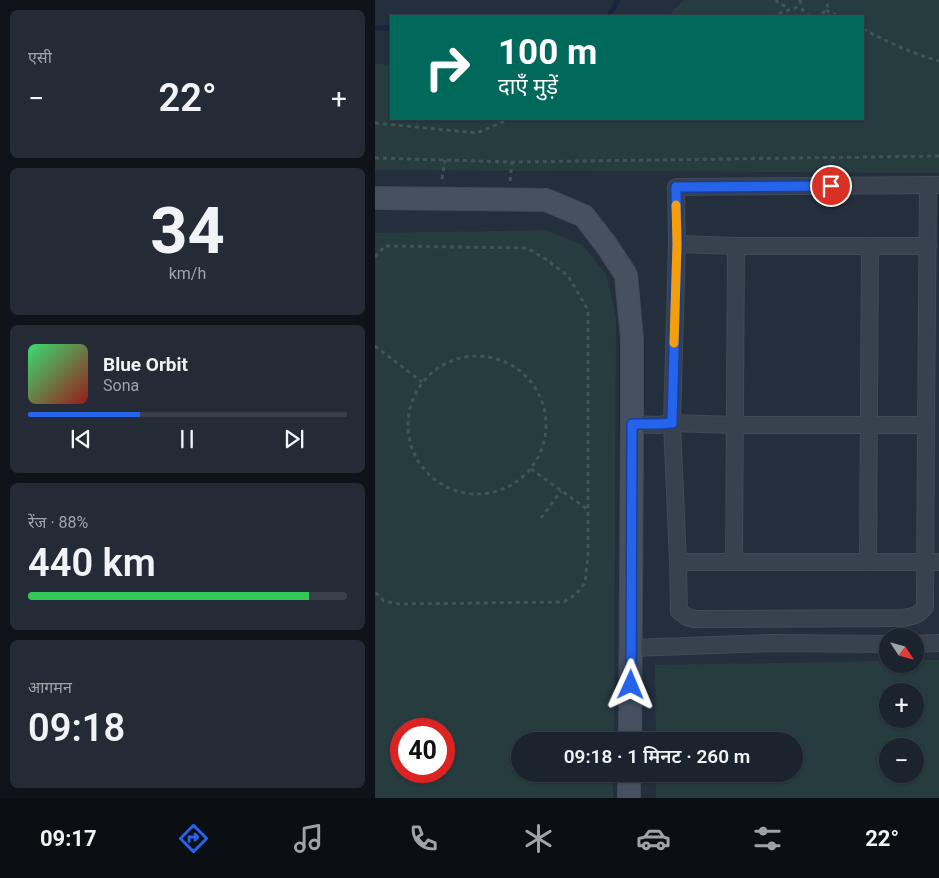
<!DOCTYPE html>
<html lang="hi">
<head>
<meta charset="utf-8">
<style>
  body { margin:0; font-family:Roboto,"Noto Sans Devanagari",sans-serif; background:#242b36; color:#f1f3f6; height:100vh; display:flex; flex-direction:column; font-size:19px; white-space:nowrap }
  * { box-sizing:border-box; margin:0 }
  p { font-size:16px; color:#a0a4aa }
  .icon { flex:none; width:28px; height:28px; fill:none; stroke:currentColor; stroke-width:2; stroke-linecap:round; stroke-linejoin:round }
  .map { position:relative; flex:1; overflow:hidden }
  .sheet { display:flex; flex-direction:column; gap:10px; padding:10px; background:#0f1319; width:375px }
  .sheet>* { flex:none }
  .top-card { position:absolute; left:15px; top:15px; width:474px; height:105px; border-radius:0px; box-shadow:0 1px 4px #0004,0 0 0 1px #39404a; background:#00695c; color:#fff; overflow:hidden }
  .needle { width:32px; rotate:126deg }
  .fabs { position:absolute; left:504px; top:628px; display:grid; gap:10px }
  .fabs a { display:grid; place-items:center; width:45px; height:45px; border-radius:50%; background:#1b232e; box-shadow:0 1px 4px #0004,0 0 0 1px #39404a; font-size:25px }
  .speed { position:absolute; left:15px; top:718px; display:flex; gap:10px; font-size:25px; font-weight:700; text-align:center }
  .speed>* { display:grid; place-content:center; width:65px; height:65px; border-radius:50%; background:#1b232e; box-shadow:0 1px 4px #0004,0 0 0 1px #39404a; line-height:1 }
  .speed .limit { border:8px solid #d22; background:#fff; color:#111 }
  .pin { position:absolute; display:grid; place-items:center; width:42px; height:42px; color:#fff; margin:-21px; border:2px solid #fff; border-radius:50%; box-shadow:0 1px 5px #0007 }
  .me { position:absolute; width:55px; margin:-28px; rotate:1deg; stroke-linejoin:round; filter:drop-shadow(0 0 4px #0008) }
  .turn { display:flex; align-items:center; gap:18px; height:105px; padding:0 25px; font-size:22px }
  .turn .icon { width:65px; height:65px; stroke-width:2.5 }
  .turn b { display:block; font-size:35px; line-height:42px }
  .big { font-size:38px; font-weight:600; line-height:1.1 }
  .sheet .card { flex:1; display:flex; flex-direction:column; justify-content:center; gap:8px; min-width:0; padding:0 18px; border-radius:8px; background:#242b36 }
  .sheet .dial { align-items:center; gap:0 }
  .dial b { font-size:65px; line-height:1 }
  .song { display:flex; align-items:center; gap:15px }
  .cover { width:60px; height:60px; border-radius:8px; background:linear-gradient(135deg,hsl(140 70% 55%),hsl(0 70% 35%)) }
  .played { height:5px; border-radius:2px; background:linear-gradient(90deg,#2563eb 35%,#39404a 35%) }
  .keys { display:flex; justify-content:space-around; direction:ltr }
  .heat { display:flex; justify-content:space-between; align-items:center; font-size:28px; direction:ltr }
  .charge { height:8px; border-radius:4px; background:linear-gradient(90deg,#34c759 88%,#39404a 0) }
  .trip { position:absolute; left:136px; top:732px; width:292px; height:50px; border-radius:25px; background:#1b232e; box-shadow:0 1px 4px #0004,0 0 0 1px #39404a; font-weight:600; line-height:50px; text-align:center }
  .dock { display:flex; height:80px; justify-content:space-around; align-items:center; background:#0b0e12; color:#a0a4aa }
  .dock .icon { width:35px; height:35px }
  .dock .on { color:#2563eb }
  .dock b { font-size:22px; color:#f1f3f6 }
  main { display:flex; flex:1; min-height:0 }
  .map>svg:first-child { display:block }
  .green { fill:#263c3f; fill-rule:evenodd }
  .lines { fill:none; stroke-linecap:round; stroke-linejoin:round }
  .stream { stroke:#17263c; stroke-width:5.5 }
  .street-casing { stroke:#414a57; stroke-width:18 }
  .secondary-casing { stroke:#414a57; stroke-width:24 }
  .path { stroke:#3f5557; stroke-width:3; stroke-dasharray:4 4; stroke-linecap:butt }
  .street { stroke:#38414e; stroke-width:16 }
  .secondary { stroke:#465061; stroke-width:22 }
  .route-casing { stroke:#184099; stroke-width:12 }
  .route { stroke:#2563eb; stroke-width:9 }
  .slow { stroke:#f59e0b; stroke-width:9 }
</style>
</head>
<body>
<main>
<section class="sheet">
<div class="card"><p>एसी</p>
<div class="heat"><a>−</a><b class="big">22°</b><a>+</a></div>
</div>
<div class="card dial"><b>34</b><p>km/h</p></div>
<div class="card">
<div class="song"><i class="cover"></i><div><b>Blue Orbit</b><p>Sona</p></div></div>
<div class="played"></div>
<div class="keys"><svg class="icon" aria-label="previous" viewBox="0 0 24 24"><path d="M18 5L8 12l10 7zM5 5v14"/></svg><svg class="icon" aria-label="pause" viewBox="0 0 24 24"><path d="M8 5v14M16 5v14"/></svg><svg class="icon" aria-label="next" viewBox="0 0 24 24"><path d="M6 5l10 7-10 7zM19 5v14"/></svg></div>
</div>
<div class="card"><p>रेंज · 88%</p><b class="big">440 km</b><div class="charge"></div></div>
<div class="card"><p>आगमन</p><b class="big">09:18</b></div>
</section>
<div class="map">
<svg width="564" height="798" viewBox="0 0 564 798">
  <rect width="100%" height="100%" fill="#242f3e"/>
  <!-- green -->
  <g class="green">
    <polygon points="309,0 564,0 564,173 0,170 0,64 16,65 16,119 488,119 488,16 293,16"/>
    <path d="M171 230 207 245 231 274 241 317 239 741H145V774H238V798H0V233ZM26 729H69V771H26Z"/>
    <path d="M540 660H564V798H281V774H420V741H281L280 665 512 661V664H540ZM512 691H540V719H512ZM512 746H540V774H512Z"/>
  </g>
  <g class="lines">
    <!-- stream -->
    <g class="stream">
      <polyline points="234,16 243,0"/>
      <polyline points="0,28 16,28"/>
    </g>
    <!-- street casing -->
    <g class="street-casing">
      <g id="street">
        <polyline points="564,185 301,187 302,244 297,423 303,562 564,562"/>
        <polyline points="302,244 361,246 553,246"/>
        <path d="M257 424 283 425 297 423 360 425H551L550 607C542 616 539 616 528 618L319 619 312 617 304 611 303 562"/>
        <polyline points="551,425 553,185"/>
        <polyline points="359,562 361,246"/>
        <polyline points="493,562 495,246"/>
        <polyline points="540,644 564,643"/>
        <polyline points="256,648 396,643 512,644"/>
      </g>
    </g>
    <!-- secondary casing -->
    <g class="secondary-casing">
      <g id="secondary">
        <polyline points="0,198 171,200 209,216 232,246 251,275 257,339 257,424 255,741"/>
        <polyline points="254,798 254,774"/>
      </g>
    </g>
    <!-- path -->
    <g class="path">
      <polyline points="400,0 414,9"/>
      <path d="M425 0C426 22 453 21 453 0"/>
      <polyline points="451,10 463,16"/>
      <polyline points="396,16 426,6"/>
      <path d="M488 29C512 42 537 53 564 61"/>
      <polyline points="0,123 102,133 135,119"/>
      <polyline points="0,158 137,162 564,156"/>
      <polyline points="67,179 70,160"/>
      <polyline points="135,181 137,162"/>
      <polyline points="0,257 10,246 152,248 172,260 193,276 213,310 213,555 210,583 201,594 189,602 24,604 9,601 0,592"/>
      <polyline points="0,346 47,382"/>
      <circle cx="102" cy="425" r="69"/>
      <polyline points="156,469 212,509"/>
      <polyline points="166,518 186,491"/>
    </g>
    <!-- street -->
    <use href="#street" class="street"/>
    <!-- secondary -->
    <use href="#secondary" class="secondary"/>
  </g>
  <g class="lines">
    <!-- route casing -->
    <g class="route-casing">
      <polyline id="route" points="256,685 257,424 282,424 297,423 302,244 301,187 456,186"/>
    </g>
    <!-- route -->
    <use href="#route" class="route"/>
    <!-- slow -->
    <polyline class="slow" points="299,343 302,244 301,205"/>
  </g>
</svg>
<div class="fabs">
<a><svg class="needle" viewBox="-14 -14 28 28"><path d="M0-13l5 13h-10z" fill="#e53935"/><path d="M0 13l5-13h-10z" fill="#a0a4aa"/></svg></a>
<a>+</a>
<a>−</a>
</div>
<div class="speed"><div class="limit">40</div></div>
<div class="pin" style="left:456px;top:186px;background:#d93025"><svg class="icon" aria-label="arrive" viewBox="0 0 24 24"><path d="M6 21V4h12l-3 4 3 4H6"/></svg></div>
<svg class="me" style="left:256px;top:685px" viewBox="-20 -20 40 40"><path d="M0-17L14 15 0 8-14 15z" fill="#2563eb" stroke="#fff" stroke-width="4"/></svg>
<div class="trip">09:18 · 1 मिनट · 260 m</div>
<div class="top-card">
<div class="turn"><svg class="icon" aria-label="right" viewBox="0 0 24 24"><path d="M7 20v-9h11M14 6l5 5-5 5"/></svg><div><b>100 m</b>दाएँ मुड़ें</div></div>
</div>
</div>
</main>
<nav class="dock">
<b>09:17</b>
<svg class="icon on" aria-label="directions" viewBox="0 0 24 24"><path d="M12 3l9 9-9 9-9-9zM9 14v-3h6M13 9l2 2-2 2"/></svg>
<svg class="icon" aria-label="music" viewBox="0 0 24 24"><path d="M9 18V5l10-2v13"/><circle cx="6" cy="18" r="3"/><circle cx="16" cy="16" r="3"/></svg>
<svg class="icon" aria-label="phone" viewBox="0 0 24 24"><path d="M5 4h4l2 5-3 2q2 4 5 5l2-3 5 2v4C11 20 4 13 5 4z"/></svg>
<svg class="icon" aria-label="climate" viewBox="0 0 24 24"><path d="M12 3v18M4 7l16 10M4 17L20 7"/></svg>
<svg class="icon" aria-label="car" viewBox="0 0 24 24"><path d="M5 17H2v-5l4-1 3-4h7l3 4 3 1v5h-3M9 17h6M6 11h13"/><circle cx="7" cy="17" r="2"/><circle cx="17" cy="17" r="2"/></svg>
<svg class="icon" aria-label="filters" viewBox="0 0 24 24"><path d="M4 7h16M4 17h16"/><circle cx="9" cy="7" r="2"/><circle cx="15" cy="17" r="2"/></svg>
<b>22°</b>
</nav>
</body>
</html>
